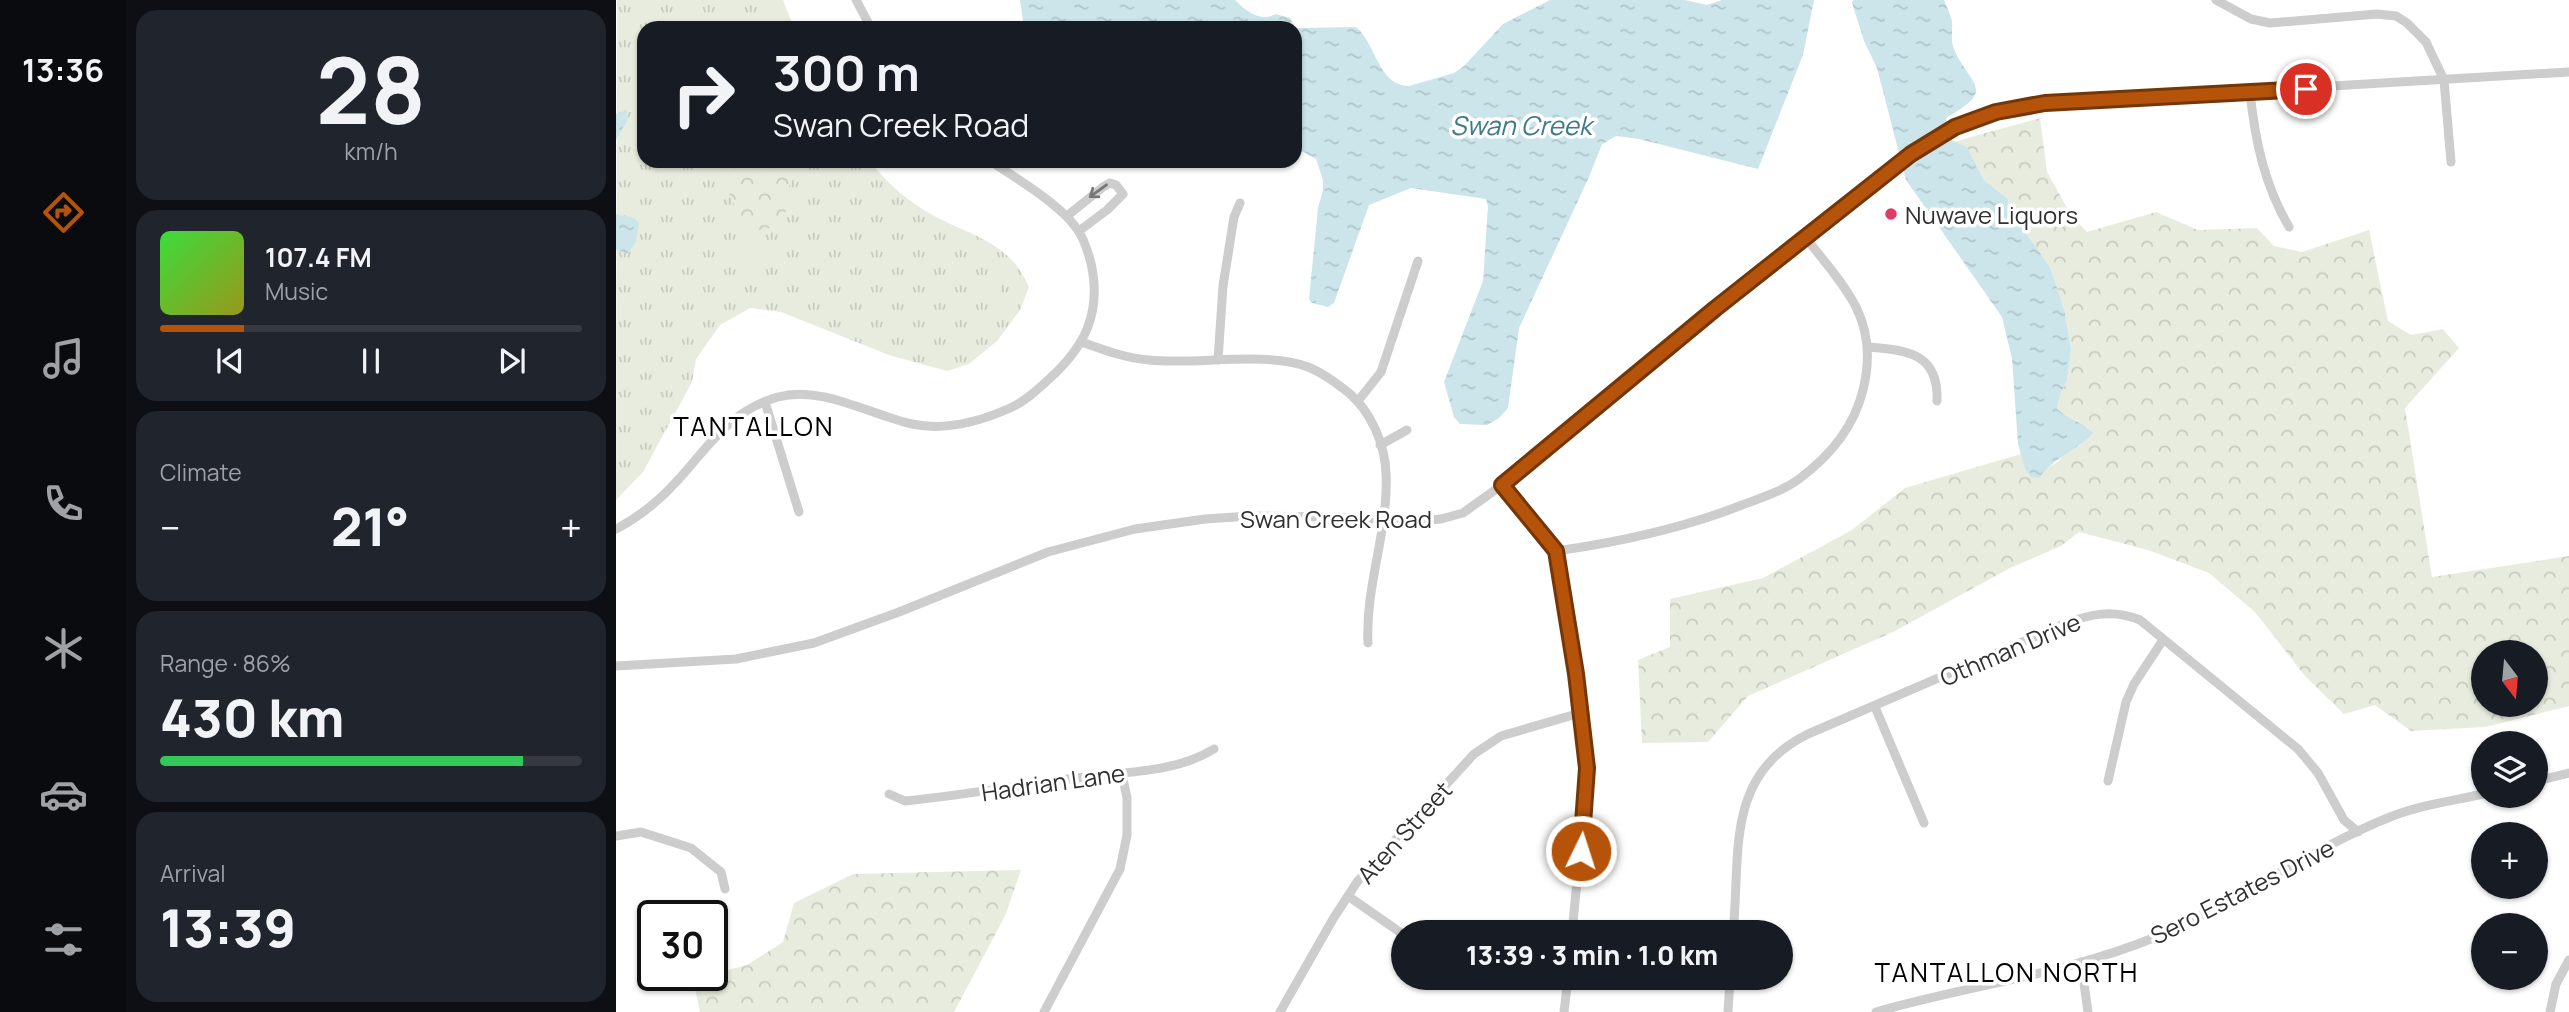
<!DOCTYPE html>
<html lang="en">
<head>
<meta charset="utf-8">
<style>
  body { margin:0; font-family:Manrope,sans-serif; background:#20242c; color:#f1f3f6; height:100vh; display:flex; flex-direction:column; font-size:26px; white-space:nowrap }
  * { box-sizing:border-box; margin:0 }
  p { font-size:23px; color:#9ea1a6 }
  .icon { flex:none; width:38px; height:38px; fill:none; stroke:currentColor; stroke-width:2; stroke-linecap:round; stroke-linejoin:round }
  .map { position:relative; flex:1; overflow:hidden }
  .drawer { display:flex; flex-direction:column; gap:10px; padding:10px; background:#0d0f14; width:490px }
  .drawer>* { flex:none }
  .hud { position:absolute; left:21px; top:21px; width:665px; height:147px; border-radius:21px; box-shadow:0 2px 5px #0004; background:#171b24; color:#f1f3f6; overflow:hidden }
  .needle { width:46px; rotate:164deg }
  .fabs { position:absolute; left:1855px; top:640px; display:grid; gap:14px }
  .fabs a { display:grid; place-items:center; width:77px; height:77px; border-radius:50%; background:#171b24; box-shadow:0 2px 5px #0004; font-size:35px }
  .speed { position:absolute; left:21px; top:900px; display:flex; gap:14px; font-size:35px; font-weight:700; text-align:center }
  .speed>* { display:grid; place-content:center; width:91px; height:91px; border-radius:50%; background:#171b24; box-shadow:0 2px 5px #0004; line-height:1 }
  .speed .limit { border:4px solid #111; border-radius:10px; background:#fff; color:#111 }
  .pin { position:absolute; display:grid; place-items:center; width:60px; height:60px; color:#fff; margin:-30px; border:4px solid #fff; border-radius:50%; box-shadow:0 2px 7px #0007 }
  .me { position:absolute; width:77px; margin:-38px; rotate:4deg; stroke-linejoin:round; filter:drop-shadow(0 0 5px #0008) }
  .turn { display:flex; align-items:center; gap:24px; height:147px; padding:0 21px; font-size:32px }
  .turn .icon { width:91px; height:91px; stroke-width:2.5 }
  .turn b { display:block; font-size:49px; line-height:60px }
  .big { font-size:52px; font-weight:800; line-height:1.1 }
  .drawer .card { flex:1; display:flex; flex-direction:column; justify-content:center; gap:10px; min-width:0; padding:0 24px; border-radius:21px; background:#20242c }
  .drawer .dial { align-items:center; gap:0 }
  .dial b { font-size:91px; line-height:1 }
  .song { display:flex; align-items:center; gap:21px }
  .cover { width:84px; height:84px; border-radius:10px; background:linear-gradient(135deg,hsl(120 70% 55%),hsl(60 70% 35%)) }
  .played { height:7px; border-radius:4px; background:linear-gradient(90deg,#b45309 20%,#363941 20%) }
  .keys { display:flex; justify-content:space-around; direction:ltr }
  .heat { display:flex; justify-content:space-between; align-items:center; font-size:38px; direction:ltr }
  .charge { height:10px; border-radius:5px; background:linear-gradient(90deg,#34c759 86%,#363941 0) }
  .trip { position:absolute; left:775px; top:920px; width:402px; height:70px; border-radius:35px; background:#171b24; box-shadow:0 2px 5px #0004; font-weight:800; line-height:70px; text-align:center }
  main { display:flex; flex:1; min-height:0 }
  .tab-bar { display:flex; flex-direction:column; width:126px; justify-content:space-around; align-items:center; background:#090b0e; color:#9ea1a6 }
  .tab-bar .icon { width:49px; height:49px }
  .tab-bar .selected { color:#b45309 }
  .tab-bar b { font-size:32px; color:#f1f3f6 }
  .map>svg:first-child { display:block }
  .grass { fill:url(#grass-tufts) }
  .forest { fill:url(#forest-crowns); fill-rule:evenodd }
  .park { fill:#e8ecde }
  .water { fill:url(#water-ripples) }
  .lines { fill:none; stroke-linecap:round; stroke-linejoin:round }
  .minor { stroke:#cdcdcd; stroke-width:9 }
  .oneway { stroke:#777 }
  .route-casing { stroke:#753606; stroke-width:18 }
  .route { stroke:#b45309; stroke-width:12 }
  .poi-dot { fill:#de3a67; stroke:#fff; stroke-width:2.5 }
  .labels { text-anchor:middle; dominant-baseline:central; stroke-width:7; stroke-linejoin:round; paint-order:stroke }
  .poi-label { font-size:24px; fill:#303030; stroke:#fff; text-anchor:start }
  .street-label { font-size:24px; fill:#303030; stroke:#fff }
  .water-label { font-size:26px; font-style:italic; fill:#3f7a89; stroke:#fff }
  .neighbourhood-label { font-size:26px; letter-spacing:2px; fill:#000; stroke:#fff }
</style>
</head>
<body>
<main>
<nav class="tab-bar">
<b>13:36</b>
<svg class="icon selected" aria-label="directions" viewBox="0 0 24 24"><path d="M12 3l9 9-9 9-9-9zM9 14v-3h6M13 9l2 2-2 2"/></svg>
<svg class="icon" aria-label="music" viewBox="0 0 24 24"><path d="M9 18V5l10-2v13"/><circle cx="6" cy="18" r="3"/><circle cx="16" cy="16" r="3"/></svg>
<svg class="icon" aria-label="phone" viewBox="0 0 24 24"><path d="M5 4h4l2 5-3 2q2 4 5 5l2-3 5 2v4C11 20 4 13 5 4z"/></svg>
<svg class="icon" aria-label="climate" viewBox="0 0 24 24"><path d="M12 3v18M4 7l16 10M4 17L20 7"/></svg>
<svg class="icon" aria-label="car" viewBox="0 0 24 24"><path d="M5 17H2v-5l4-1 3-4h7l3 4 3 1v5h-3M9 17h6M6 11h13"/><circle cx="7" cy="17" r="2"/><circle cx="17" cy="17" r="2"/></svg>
<svg class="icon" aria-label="filters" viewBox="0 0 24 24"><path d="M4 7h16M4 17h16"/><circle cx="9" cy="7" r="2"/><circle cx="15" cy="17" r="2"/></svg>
</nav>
<section class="drawer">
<div class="card dial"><b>28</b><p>km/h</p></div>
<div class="card">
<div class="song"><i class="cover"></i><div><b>107.4 FM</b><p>Music</p></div></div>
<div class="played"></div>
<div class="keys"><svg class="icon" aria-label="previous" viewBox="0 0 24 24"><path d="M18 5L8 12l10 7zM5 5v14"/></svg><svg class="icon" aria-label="pause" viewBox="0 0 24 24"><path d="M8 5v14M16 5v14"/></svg><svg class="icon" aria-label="next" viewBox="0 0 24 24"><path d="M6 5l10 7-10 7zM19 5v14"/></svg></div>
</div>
<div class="card"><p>Climate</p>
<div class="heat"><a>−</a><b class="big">21°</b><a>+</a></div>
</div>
<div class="card"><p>Range · 86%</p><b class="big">430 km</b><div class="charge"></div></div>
<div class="card"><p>Arrival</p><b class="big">13:39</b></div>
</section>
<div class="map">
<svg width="1953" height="1012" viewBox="0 0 1953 1012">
  <defs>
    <pattern id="grass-tufts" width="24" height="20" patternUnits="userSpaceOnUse" patternTransform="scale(1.75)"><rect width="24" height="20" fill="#e8ecde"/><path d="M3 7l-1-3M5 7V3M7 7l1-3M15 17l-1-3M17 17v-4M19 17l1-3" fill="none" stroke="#c7cbbf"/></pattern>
    <pattern id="forest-crowns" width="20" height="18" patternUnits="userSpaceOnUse" patternTransform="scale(1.75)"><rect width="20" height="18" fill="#e8ecde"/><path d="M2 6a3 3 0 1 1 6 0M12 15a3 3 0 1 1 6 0" fill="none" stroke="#c7cbbf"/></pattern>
    <pattern id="water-ripples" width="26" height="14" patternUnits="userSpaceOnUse" patternTransform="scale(1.75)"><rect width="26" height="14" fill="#cbe5eb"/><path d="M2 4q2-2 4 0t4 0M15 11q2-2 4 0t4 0" fill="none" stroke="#afc5ca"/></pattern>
  </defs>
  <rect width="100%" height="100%" fill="#fff"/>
  <!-- grass -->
  <path class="grass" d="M1 0H167L178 28H28V161H254C270 183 295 204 320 217 359 237 394 243 413 287L404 310 381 341 353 364 331 371 273 355 165 312 134 308 104 325 80 359 76 382 27 472 0 500Z"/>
  <!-- forest -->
  <g class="forest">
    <path d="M1424 118 1431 172 1455 215 1471 232 1540 212 1582 230 1641 228 1658 246 1686 252 1753 230 1772 321 1795 335 1827 329 1843 348 1789 408 1816 577 1953 556V706L1869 727 1795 731 1759 705 1728 714 1689 676 1639 612 1593 573 1532 550 1463 532 1445 546 1394 568 1277 632 1132 696 1092 742 1026 743 1022 660 1054 647V599L1147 578 1236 530 1289 488 1405 454 1409 469 1428 470 1443 461 1449 452 1463 446 1478 433C1467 421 1453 419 1441 409L1444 395 1451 381 1455 349 1449 313 1439 281 1434 267 1398 216 1391 198 1368 180 1351 147 1337 142ZM1867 653H1920V705H1867Z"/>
    <path d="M105 161H167C176 182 175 201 166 222L149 230 129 228 109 185Z"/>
    <polygon points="405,870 389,916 338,1012 84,1012 77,979 131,965 167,942 178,903 237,874"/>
  </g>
  <!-- park -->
  <g class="park">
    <path d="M138 236 143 238 147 245 142 258 128 268 118 267 114 261C116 249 125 237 138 236Z"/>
    <path d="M360 277C376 276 395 284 378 300 367 300 356 295 354 283Z"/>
  </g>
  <!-- water -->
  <g class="water">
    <path d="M404 0H619C631 12 644 22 660 14L674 18 679 28H408Z"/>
    <path d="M934 0H1069L1091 5 1106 0H1198L1187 55 1142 169 1023 139 1000 136 986 144 973 177 903 328 892 408 883 418 871 425 844 424 838 417 828 382 867 281 872 206 870 199 795 188 753 205 718 303 712 307 696 303 693 299 702 208 707 190V180L700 159 679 147V28L740 27C760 43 762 86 793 86L838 73 848 66 887 24Z"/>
    <path d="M1237 0H1328C1331 7 1334 14 1336 21 1337 30 1334 41 1338 49 1354 86 1382 89 1330 118L1337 141 1351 147 1368 180 1391 198 1398 216 1434 267 1439 281 1449 313 1455 349 1451 381 1444 395 1441 409C1453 419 1467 422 1478 433 1461 450 1437 458 1423 478L1415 477 1409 469 1402 444 1396 359 1386 317 1290 180 1261 68 1248 41 1236 3Z"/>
    <polygon points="11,110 11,121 0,140 0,114"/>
    <polygon points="0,214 18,218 23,223 20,242 11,254 0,249"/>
  </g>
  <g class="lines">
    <!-- minor -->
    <g class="minor">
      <polyline points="240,0 255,28"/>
      <polyline points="1600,0 1635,19 1654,23 1761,14 1780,16 1791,23 1810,42 1828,80 1835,162"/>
      <path d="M1634 92C1639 140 1648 184 1673 227"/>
      <polyline points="451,216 487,187 494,183 500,185 507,194 491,210 463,231"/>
      <path d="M466 342C488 350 509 358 533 360 578 365 652 351 692 367 707 373 720 383 733 393 755 412 769 444 770 473 773 530 749 586 752 643"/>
      <path d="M1252 347C1291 350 1323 353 1321 401"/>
      <polyline points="602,360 607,286 618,217 624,203"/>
      <polyline points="742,401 765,372 802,261"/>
      <polyline points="149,402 183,512"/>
      <polyline points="764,445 791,430"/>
      <polyline points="886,485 940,551 960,673 971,777 956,933"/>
      <path d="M0 529C23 517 45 499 62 480 94 445 113 411 162 397 206 385 254 415 296 424 329 431 363 422 394 408 408 402 420 391 432 380 469 347 486 313 475 263 472 252 468 238 461 229 444 204 400 178 374 161"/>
      <path d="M940 551C1004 542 1065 529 1126 505 1145 498 1167 491 1183 479 1214 456 1238 427 1247 390 1254 362 1253 333 1240 307 1227 282 1207 260 1190 238"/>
      <polyline points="0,666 120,659 198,643 283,612 432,552 519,529 589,519 635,516 711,517 802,521 825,519 847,513 886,485 1100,308 1295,154 1339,127 1357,120 1404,106 1429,103 1953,72"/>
      <polyline points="1259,707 1308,823"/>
      <polyline points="1492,781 1510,702 1518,684 1547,640"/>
      <polyline points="1920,781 1953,773"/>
      <path d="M273 794 289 801C349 795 409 784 469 777 511 772 561 772 598 749"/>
      <polyline points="0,836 25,832 75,848 105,872 109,889"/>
      <polyline points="732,896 788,935"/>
      <path d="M1117 933C1125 854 1108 775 1192 734L1448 624C1474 614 1497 609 1524 620L1682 749 1702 773 1728 820 1742 832"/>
      <polyline points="1465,962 1472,1012"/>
      <polyline points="428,1012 504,869 511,835 511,798 506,774"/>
      <polyline points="664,1012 717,919 741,882 858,754 885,736 964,713"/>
      <polyline points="948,1012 952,978"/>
      <polyline points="1112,1012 1114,978"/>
      <path d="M1260 1012C1353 985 1452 974 1542 936 1622 902 1694 849 1774 817 1804 805 1836 801 1867 794"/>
      <polyline points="1934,1012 1940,984 1953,960"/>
    </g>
  </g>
  <!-- one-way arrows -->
  <defs><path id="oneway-shaft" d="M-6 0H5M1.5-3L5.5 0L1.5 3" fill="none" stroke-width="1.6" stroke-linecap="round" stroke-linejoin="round" transform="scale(1.75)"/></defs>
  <use class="oneway" href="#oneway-shaft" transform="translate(482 191) rotate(144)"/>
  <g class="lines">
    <!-- route casing -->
    <g class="route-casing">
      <polyline id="route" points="965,851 971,768 960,674 940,551 886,485 1100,308 1295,154 1339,127 1380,112 1429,103 1690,89"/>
    </g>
    <!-- route -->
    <use href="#route" class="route"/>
  </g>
  <!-- markers -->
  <circle class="poi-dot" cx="1275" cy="214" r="7"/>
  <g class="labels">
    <!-- poi labels -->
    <g class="poi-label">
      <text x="1289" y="214">Nuwave Liquors</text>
    </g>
    <!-- street labels -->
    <g class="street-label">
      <text x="720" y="518">Swan Creek Road</text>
      <text transform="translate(1394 649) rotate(-23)">Othman Drive</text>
      <text transform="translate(437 782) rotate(-8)">Hadrian Lane</text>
      <text transform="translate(788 832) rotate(-48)">Aten Street</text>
      <text transform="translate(1626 891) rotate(-27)">Sero Estates Drive</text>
    </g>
    <!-- water labels -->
    <g class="water-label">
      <text x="905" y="125">Swan Creek</text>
    </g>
    <!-- neighbourhood labels -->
    <g class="neighbourhood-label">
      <text x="138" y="426">TANTALLON</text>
      <text x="1391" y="972">TANTALLON NORTH</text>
    </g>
  </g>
</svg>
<div class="fabs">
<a><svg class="needle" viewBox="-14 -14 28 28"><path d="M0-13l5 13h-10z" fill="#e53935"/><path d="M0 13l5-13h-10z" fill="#9ea1a6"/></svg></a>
<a><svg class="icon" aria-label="layers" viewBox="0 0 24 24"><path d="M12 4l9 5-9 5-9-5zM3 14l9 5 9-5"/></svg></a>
<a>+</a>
<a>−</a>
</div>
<div class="speed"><div class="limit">30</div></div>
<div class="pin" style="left:1690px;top:89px;background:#d93025"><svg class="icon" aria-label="arrive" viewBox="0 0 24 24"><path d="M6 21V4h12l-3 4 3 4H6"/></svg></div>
<svg class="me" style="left:965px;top:851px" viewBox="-20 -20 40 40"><circle r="17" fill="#b45309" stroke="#fff" stroke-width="3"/><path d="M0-11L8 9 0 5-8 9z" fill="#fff"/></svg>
<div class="trip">13:39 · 3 min · 1.0 km</div>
<div class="hud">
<div class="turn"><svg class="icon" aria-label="right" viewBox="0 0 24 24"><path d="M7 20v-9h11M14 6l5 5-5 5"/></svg><div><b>300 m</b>Swan Creek Road</div></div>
</div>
</div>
</main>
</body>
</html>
